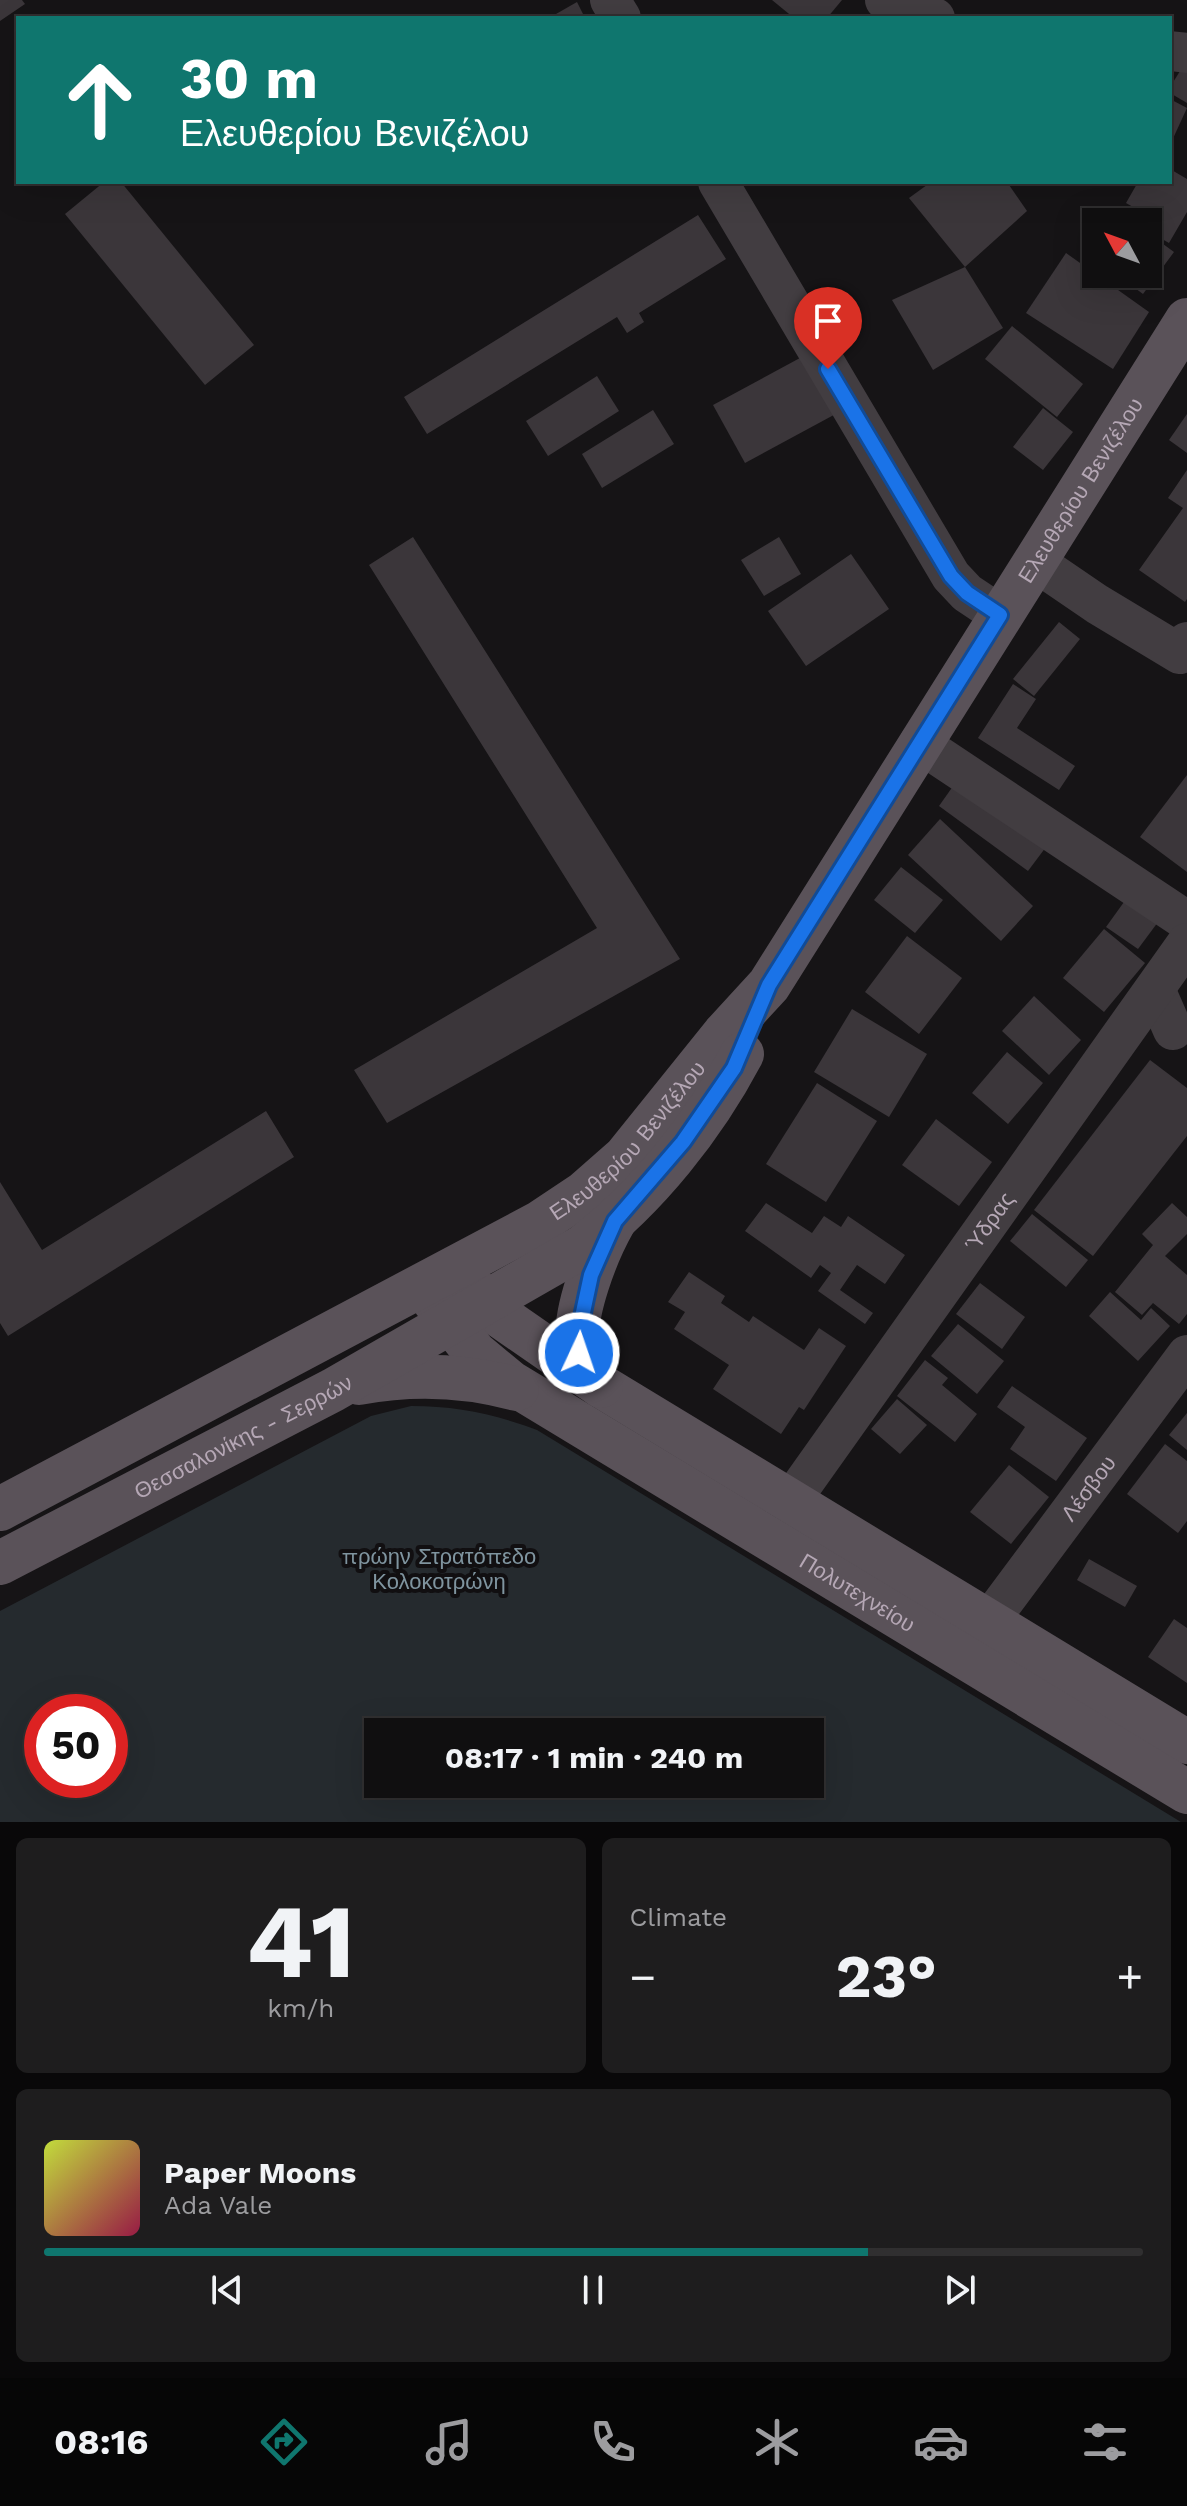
<!DOCTYPE html>
<html lang="en">
<head>
<meta charset="utf-8">
<style>
  body { margin:0; font-family:"Work Sans",sans-serif; background:#1e1d1e; color:#f1f3f6; height:100vh; display:flex; flex-direction:column; font-size:30px; white-space:nowrap }
  * { box-sizing:border-box; margin:0 }
  p { font-size:26px; color:#9c9c9f }
  .icon { flex:none; width:44px; height:44px; fill:none; stroke:currentColor; stroke-width:2; stroke-linecap:round; stroke-linejoin:round }
  .map { position:relative; height:1822px; overflow:hidden }
  .panel { display:flex; flex-direction:column; gap:16px; padding:16px; background:#090809; flex:1 }
  .panel>* { flex:none }
  .hud { position:absolute; left:16px; top:16px; width:1156px; height:168px; border-radius:0px; box-shadow:0 8px 32px #0002,0 0 0 2px #302f30; background:#0f766e; color:#fff; overflow:hidden }
  .needle { width:52px; rotate:311deg }
  .tools { position:absolute; left:1082px; top:208px; display:grid; gap:16px }
  .tools a { display:grid; place-items:center; width:80px; height:80px; border-radius:0px; background:#100f10; box-shadow:0 8px 32px #0002,0 0 0 2px #302f30; font-size:40px }
  .speed { position:absolute; left:24px; top:1694px; display:flex; gap:16px; font-size:40px; font-weight:700; text-align:center }
  .speed>* { display:grid; place-content:center; width:104px; height:104px; border-radius:50%; background:#100f10; box-shadow:0 8px 32px #0002,0 0 0 2px #302f30; line-height:1 }
  .speed .limit { border:12px solid #d22; background:#fff; color:#111 }
  .pin { position:absolute; display:grid; place-items:center; width:68px; height:68px; color:#fff; margin:-82px -34px; border-radius:50% 50% 50% 0; rotate:-45deg; box-shadow:0 0 8px #0007 }
  .pin .icon { rotate:45deg }
  .me { position:absolute; width:88px; margin:-44px; rotate:3deg; stroke-linejoin:round; filter:drop-shadow(0 0 6px #0008) }
  .turn { display:flex; align-items:center; gap:28px; height:168px; padding:0 32px; font-size:36px }
  .turn .icon { width:104px; height:104px; stroke-width:2.5 }
  .turn b { display:block; font-size:56px; line-height:68px }
  .big { font-size:60px; font-weight:700; line-height:1.1 }
  .panel .tile { flex:1; display:flex; flex-direction:column; justify-content:center; gap:12px; min-width:0; padding:0 28px; border-radius:12px; background:#1e1d1e }
  .panel .dial { align-items:center; gap:0 }
  .dial b { font-size:104px; line-height:1 }
  .song { display:flex; align-items:center; gap:24px }
  .cover { width:96px; height:96px; border-radius:12px; background:linear-gradient(135deg,hsl(70 70% 55%),hsl(340 70% 35%)) }
  .played { height:8px; border-radius:4px; background:linear-gradient(90deg,#0f766e 75%,#302f30 75%) }
  .keys { display:flex; justify-content:space-around; direction:ltr }
  .heat { display:flex; justify-content:space-between; align-items:center; font-size:44px; direction:ltr }
  .panel .tiles { flex:1; display:grid; gap:16px; grid-template-columns:1fr 1fr }
  .tile:last-child { grid-column:span 2 }
  .trip { position:absolute; left:364px; top:1718px; width:460px; height:80px; border-radius:0px; background:#100f10; box-shadow:0 8px 32px #0002,0 0 0 2px #302f30; font-weight:700; line-height:80px; text-align:center }
  .tab-bar { display:flex; height:128px; justify-content:space-around; align-items:center; background:#060606; color:#9c9c9f }
  .tab-bar .icon { width:56px; height:56px }
  .tab-bar .current { color:#0f766e }
  .tab-bar b { font-size:36px; color:#f1f3f6 }
  .map>svg:first-child { display:block }
  .green { fill:#252a2e; fill-rule:evenodd }
  .building { fill:#3b363a }
  .lines { fill:none; stroke-linecap:round; stroke-linejoin:round }
  .minor { stroke:#423d41; stroke-width:40 }
  .major { stroke:#5a5259; stroke-width:44 }
  .route-casing { stroke:#114b97; stroke-width:20 }
  .route { stroke:#1a73e8; stroke-width:14 }
  .labels { text-anchor:middle; dominant-baseline:central; stroke-width:8; stroke-linejoin:round; paint-order:stroke }
  .street-label { font-size:22px; fill:#b5a7b5; stroke:#110f11 }
  .park-label { font-size:22px; fill:#7f949f; stroke:#110f11 }
</style>
</head>
<body>
<div class="map">
<svg width="1187" height="1822" viewBox="0 0 1187 1822">
  <rect width="100%" height="100%" fill="#161416"/>
  <!-- green -->
  <path class="green" d="M411 1406C457 1406 494 1414 537 1430L1181 1822H0V1611L371 1416ZM42 1712H110V1780H42ZM378 1732H810V1784H378Z"/>
  <!-- building -->
  <g class="building">
    <polygon points="0,0 22,0 25,4 0,21"/>
    <polygon points="772,0 842,0 827,18 794,18"/>
    <polygon points="577,2 585,18 549,18"/>
    <polygon points="1187,60 1187,103 1170,93 1170,87"/>
    <polygon points="1170,99 1187,108 1170,145"/>
    <polygon points="1170,169 1187,179 1187,212 1169,243 1148,231 1154,219 1126,203 1138,182 1170,182"/>
    <polygon points="104,182 121,182 254,345 205,385 65,214"/>
    <polygon points="931,182 1007,182 1027,211 965,267 909,198"/>
    <polygon points="698,215 726,259 639,313 644,322 627,333 617,317 427,434 404,397"/>
    <polygon points="1148,233 1174,252 1143,294 1116,274 1148,274"/>
    <polygon points="1066,253 1149,312 1113,369 1026,313"/>
    <polygon points="965,267 1003,328 933,370 892,300"/>
    <polygon points="1012,326 1083,384 1057,417 985,359"/>
    <polygon points="811,352 843,410 745,463 713,405"/>
    <polygon points="597,376 619,411 548,456 526,421"/>
    <polygon points="1043,408 1073,432 1043,470 1013,447"/>
    <polygon points="653,410 674,444 602,488 582,454"/>
    <polygon points="1187,414 1187,453 1169,440"/>
    <polygon points="1187,470 1187,599 1185,602 1139,570 1183,508 1168,498"/>
    <polygon points="413,537 680,959 387,1123 354,1070 597,928 369,565"/>
    <polygon points="779,537 801,574 764,596 741,560"/>
    <polygon points="851,554 889,609 806,666 768,611"/>
    <polygon points="1059,622 1080,639 1034,696 1013,679"/>
    <polygon points="1013,684 1036,699 1017,728 1075,766 1059,790 978,738"/>
    <polygon points="963,772 1055,835 1028,871 939,806"/>
    <polygon points="1187,775 1187,872 1140,837"/>
    <polygon points="940,819 1033,906 1001,941 908,855"/>
    <polygon points="901,867 943,900 915,933 874,900"/>
    <polygon points="1129,895 1161,918 1138,949 1106,927"/>
    <polygon points="1104,929 1145,963 1104,1012 1063,978"/>
    <polygon points="907,936 962,978 919,1034 865,992"/>
    <polygon points="1034,996 1081,1040 1049,1075 1002,1031"/>
    <polygon points="852,1009 927,1054 889,1117 814,1072"/>
    <polygon points="1007,1052 1043,1083 1008,1124 972,1093"/>
    <polygon points="1150,1060 1187,1088 1187,1136 1093,1256 1034,1210"/>
    <polygon points="817,1083 877,1121 826,1202 766,1164"/>
    <polygon points="266,1111 294,1157 8,1336 0,1323 0,1182 42,1250"/>
    <polygon points="936,1119 992,1162 959,1206 902,1165"/>
    <polygon points="766,1203 812,1233 824,1216 841,1227 848,1216 905,1255 885,1284 857,1265 840,1290 873,1313 865,1324 818,1291 831,1273 820,1265 811,1278 745,1231"/>
    <polygon points="1172,1203 1187,1217 1187,1234 1165,1256 1187,1275 1187,1314 1179,1324 1153,1303 1142,1315 1115,1292 1153,1245 1142,1234"/>
    <polygon points="1032,1214 1088,1260 1066,1287 1010,1241"/>
    <polygon points="689,1272 725,1296 721,1303 749,1322 753,1316 804,1350 819,1328 846,1346 804,1410 799,1407 781,1434 713,1389 729,1365 674,1329 685,1312 668,1302"/>
    <polygon points="980,1283 1025,1317 1002,1349 956,1314"/>
    <polygon points="1110,1292 1141,1320 1151,1308 1170,1326 1138,1361 1089,1316"/>
    <polygon points="958,1324 1004,1361 977,1394 931,1356"/>
    <polygon points="925,1360 948,1378 942,1385 977,1414 955,1442 897,1396"/>
    <polygon points="1012,1386 1087,1438 1056,1481 1010,1449 1025,1427 997,1407"/>
    <polygon points="897,1399 927,1425 900,1454 871,1429"/>
    <polygon points="1187,1413 1187,1450 1169,1435"/>
    <polygon points="1165,1444 1187,1461 1187,1521 1178,1533 1127,1494"/>
    <polygon points="1009,1465 1049,1497 1011,1544 970,1512"/>
    <polygon points="1089,1559 1137,1586 1125,1607 1077,1580"/>
    <polygon points="1174,1619 1187,1628 1187,1683 1148,1657"/>
  </g>
  <g class="lines">
    <!-- minor -->
    <g class="minor">
      <polyline points="610,0 621,18"/>
      <polyline points="885,0 899,8 935,18"/>
      <polyline points="1170,51 1187,53"/>
      <polyline points="718,182 951,576 967,593 1000,615"/>
      <polyline points="1034,561 1097,604 1180,654 1187,642"/>
      <polyline points="919,743 1187,921"/>
      <polyline points="1155,989 1173,1030"/>
      <path id="s1" d="M790 1502 1187 943"/>
      <path id="s2" d="M989 1621 1187 1355"/>
    </g>
    <!-- major -->
    <g class="major">
      <polyline points="470,1283 484,1305 601,1386 1187,1742"/>
      <path id="s3" d="M434 1301 475 1353 510 1382 1187 1792"/>
      <path d="M359 1383C411 1373 465 1375 517 1389"/>
      <path d="M601 1386C591 1377 581 1362 578 1349 572 1314 597 1252 614 1222"/>
      <path id="s4" d="M0 1509 539 1223 584 1193 625 1157 724 1034 769 985 1187 320"/>
      <path id="s5" d="M0 1563 333 1390 582 1247C647 1198 704 1126 742 1054"/>
    </g>
  </g>
  <g class="lines">
    <!-- route casing -->
    <g class="route-casing">
      <polyline id="route" points="579,1353 579,1331 591,1275 615,1221 683,1142 734,1068 769,985 1000,615 967,593 951,576 828,369"/>
    </g>
    <!-- route -->
    <use href="#route" class="route"/>
  </g>
  <g class="labels">
    <!-- street labels -->
    <g class="street-label">
      <text stroke="none"><textPath href="#s4" startOffset="1528">Ελευθερίου Βενιζέλου</textPath></text>
      <text stroke="none"><textPath href="#s4" startOffset="732">Ελευθερίου Βενιζέλου</textPath></text>
      <text stroke="none"><textPath href="#s1" startOffset="344">Ύδρας</textPath></text>
      <text stroke="none"><textPath href="#s5" startOffset="274">Θεσσαλονίκης - Σερρών</textPath></text>
      <text stroke="none"><textPath href="#s2" startOffset="166">Λέσβου</textPath></text>
      <text stroke="none"><textPath href="#s3" startOffset="518">Πολυτεχνείου</textPath></text>
    </g>
    <!-- park labels -->
    <g class="park-label">
      <text x="439" y="1556">πρώην Στρατόπεδο<tspan x="439" dy="25">Κολοκοτρώνη</tspan></text>
    </g>
  </g>
</svg>
<div class="tools">
<a><svg class="needle" viewBox="-14 -14 28 28"><path d="M0-13l5 13h-10z" fill="#e53935"/><path d="M0 13l5-13h-10z" fill="#9c9c9f"/></svg></a>
</div>
<div class="speed"><div class="limit">50</div></div>
<div class="pin" style="left:828px;top:369px;background:#d93025"><svg class="icon" aria-label="arrive" viewBox="0 0 24 24"><path d="M6 21V4h12l-3 4 3 4H6"/></svg></div>
<svg class="me" style="left:579px;top:1353px" viewBox="-20 -20 40 40"><circle r="17" fill="#1a73e8" stroke="#fff" stroke-width="3"/><path d="M0-11L8 9 0 5-8 9z" fill="#fff"/></svg>
<div class="trip">08:17 · 1 min · 240 m</div>
<div class="hud">
<div class="turn"><svg class="icon" aria-label="ahead" viewBox="0 0 24 24"><path d="M12 20V5M6 11l6-6 6 6"/></svg><div><b>30 m</b>Ελευθερίου Βενιζέλου</div></div>
</div>
</div>
<section class="panel">
<div class="tiles">
<div class="tile dial"><b>41</b><p>km/h</p></div>
<div class="tile"><p>Climate</p>
<div class="heat"><a>−</a><b class="big">23°</b><a>+</a></div>
</div>
<div class="tile">
<div class="song"><i class="cover"></i><div><b>Paper Moons</b><p>Ada Vale</p></div></div>
<div class="played"></div>
<div class="keys"><svg class="icon" aria-label="previous" viewBox="0 0 24 24"><path d="M18 5L8 12l10 7zM5 5v14"/></svg><svg class="icon" aria-label="pause" viewBox="0 0 24 24"><path d="M8 5v14M16 5v14"/></svg><svg class="icon" aria-label="next" viewBox="0 0 24 24"><path d="M6 5l10 7-10 7zM19 5v14"/></svg></div>
</div>
</div>
</section>
<nav class="tab-bar">
<b>08:16</b>
<svg class="icon current" aria-label="directions" viewBox="0 0 24 24"><path d="M12 3l9 9-9 9-9-9zM9 14v-3h6M13 9l2 2-2 2"/></svg>
<svg class="icon" aria-label="music" viewBox="0 0 24 24"><path d="M9 18V5l10-2v13"/><circle cx="6" cy="18" r="3"/><circle cx="16" cy="16" r="3"/></svg>
<svg class="icon" aria-label="phone" viewBox="0 0 24 24"><path d="M5 4h4l2 5-3 2q2 4 5 5l2-3 5 2v4C11 20 4 13 5 4z"/></svg>
<svg class="icon" aria-label="climate" viewBox="0 0 24 24"><path d="M12 3v18M4 7l16 10M4 17L20 7"/></svg>
<svg class="icon" aria-label="car" viewBox="0 0 24 24"><path d="M5 17H2v-5l4-1 3-4h7l3 4 3 1v5h-3M9 17h6M6 11h13"/><circle cx="7" cy="17" r="2"/><circle cx="17" cy="17" r="2"/></svg>
<svg class="icon" aria-label="filters" viewBox="0 0 24 24"><path d="M4 7h16M4 17h16"/><circle cx="9" cy="7" r="2"/><circle cx="15" cy="17" r="2"/></svg>
</nav>
</body>
</html>
